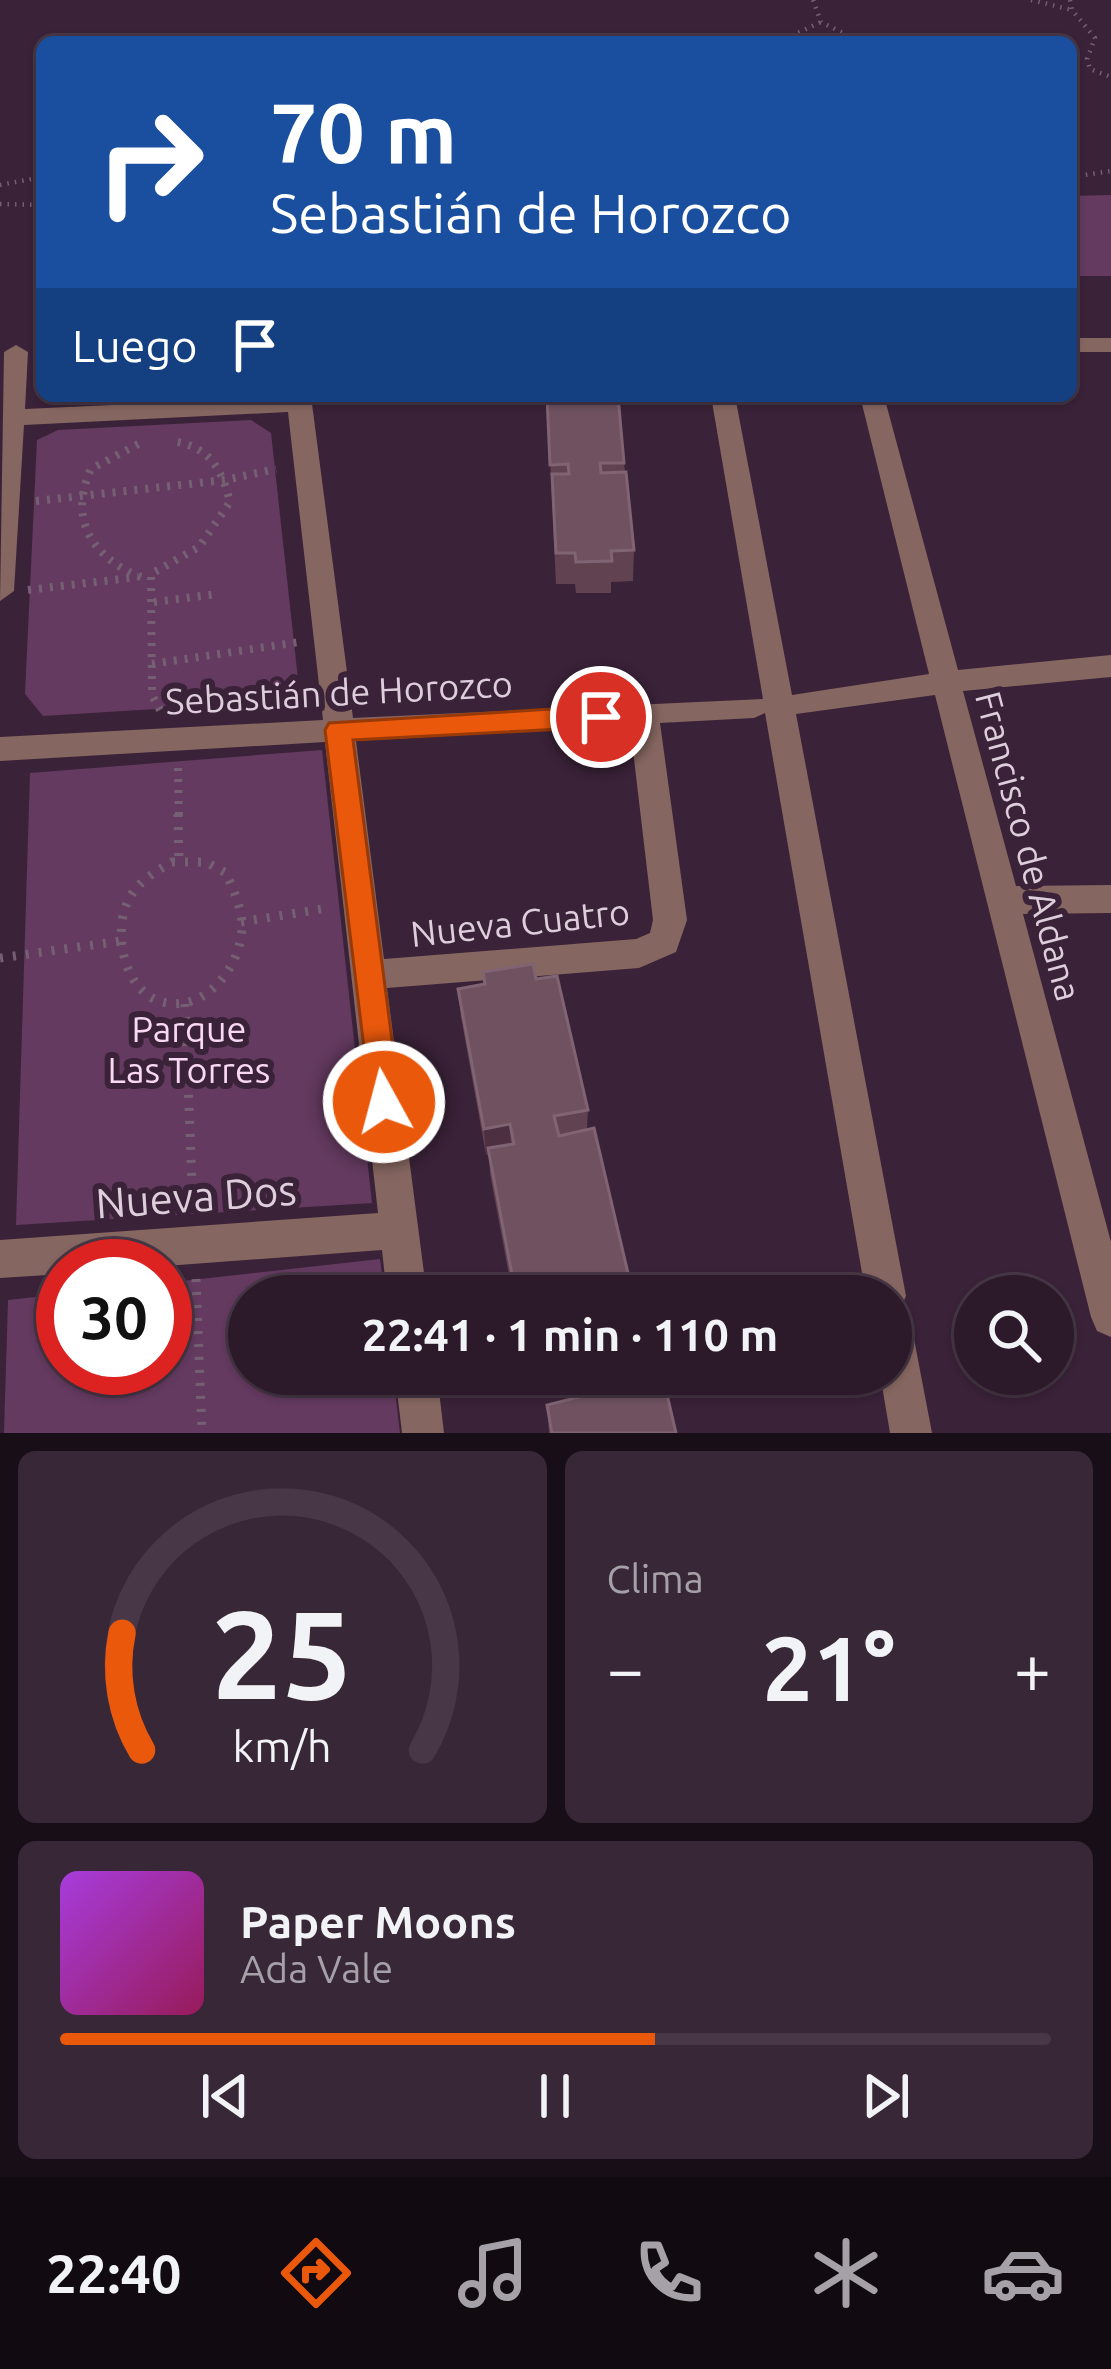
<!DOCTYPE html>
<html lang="es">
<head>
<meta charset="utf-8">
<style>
  body { margin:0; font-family:Ubuntu,sans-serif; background:#382736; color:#f1f3f6; height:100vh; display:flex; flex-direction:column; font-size:45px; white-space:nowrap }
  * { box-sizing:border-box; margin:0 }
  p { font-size:39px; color:#a6a1a8 }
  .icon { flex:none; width:66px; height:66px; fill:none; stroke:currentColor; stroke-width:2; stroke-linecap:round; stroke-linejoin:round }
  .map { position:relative; height:1433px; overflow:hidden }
  .side { display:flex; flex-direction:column; gap:18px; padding:18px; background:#180e17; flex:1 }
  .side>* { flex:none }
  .banner { position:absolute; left:36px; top:36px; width:1041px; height:366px; border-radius:18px; box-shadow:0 3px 9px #0004,0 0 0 3px #483847; background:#1a4fa0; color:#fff; overflow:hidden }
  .controls { position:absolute; left:954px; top:1275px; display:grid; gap:24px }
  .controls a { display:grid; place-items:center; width:120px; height:120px; border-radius:50%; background:#2c1a2a; box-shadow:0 3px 9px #0004,0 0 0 3px #483847; font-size:60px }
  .speed { position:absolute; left:36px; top:1239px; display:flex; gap:24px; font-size:60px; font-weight:700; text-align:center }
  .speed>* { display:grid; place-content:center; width:156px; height:156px; border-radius:50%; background:#2c1a2a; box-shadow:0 3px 9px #0004,0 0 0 3px #483847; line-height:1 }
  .speed .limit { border:18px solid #d22; background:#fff; color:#111 }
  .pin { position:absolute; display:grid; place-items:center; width:102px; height:102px; color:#fff; margin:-51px; border:6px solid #fff; border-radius:50%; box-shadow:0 3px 12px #0007 }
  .me { position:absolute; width:132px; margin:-66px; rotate:353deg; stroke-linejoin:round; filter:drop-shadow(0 0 9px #0008) }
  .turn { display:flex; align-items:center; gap:42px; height:252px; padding:0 36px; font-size:54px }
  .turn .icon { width:156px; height:156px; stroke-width:2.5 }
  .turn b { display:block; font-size:84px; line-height:102px }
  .then { display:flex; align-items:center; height:114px; padding:0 36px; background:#0003; gap:24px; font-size:45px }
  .big { font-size:90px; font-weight:600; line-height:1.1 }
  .side .card { flex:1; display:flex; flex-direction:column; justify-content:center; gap:18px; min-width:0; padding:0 42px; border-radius:18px; background:#382736 }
  .side .dial { align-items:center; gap:0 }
  .dial svg { height:312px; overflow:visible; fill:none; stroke:#483847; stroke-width:7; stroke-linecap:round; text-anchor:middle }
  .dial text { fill:#f1f3f6; stroke:none }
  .song { display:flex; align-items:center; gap:36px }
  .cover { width:144px; height:144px; border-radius:18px; background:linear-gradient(135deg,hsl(280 70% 55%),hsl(330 70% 35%)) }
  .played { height:12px; border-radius:6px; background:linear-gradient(90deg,#ea580c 60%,#483847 60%) }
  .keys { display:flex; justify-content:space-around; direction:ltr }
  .heat { display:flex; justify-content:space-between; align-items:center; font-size:66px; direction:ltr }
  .side .tiles { flex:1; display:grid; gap:18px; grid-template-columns:1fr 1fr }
  .card:last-child { grid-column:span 2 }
  .trip { position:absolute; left:228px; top:1275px; width:684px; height:120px; border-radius:60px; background:#2c1a2a; box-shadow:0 3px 9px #0004,0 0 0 3px #483847; font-weight:600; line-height:120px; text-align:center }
  .tab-bar { display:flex; height:192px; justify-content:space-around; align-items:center; background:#120a11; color:#a6a1a8 }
  .tab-bar .icon { width:84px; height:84px }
  .tab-bar .on { color:#ea580c }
  .tab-bar b { font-size:54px; color:#f1f3f6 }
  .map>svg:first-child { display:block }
  .green { fill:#643a60 }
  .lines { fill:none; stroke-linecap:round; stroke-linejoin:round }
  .path-far2 { stroke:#756073; stroke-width:4.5; stroke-dasharray:1.5 6; stroke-linecap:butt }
  .path-far1 { stroke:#756073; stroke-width:8; stroke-dasharray:3 8; stroke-linecap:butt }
  .path { stroke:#756073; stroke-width:9; stroke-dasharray:3 10; stroke-linecap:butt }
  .minor { fill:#866660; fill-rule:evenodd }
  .wall { fill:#614250 }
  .shaded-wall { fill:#4c2f40 }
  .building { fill:#6f5160; stroke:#806473; stroke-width:3 }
  .route { fill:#ea580c; stroke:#983908; stroke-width:3 }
  .labels { text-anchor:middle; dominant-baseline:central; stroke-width:12; stroke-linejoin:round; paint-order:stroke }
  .street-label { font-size:36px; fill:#decedc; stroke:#3a2238 }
  .park-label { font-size:36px; fill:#f8d8f3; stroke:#3a2238 }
  .near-street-label { font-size:42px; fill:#decedc; stroke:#3a2238 }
</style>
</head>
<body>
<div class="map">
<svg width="1111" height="1433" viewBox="0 0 1111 1433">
  <rect width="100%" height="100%" fill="#3a2238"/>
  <!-- green -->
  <g class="green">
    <polygon points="1111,195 1111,276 1071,276 1071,196"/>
    <polygon points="251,420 271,433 298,679 270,702 43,716 25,694 37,440 58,430"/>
    <polygon points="322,750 372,1203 16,1225 30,773"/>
    <polygon points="380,1259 385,1296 249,1296 249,1374 393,1374 400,1433 4,1433 8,1300 63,1294 63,1368 165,1368 165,1283"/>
  </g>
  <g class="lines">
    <!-- path-far2 -->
    <g class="path-far2">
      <polyline points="813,0 821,22 861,42"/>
      <polyline points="1031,0 1072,10"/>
      <polyline points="1070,0 1072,10 1095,38 1087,59 1090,69 1111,77"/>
      <polyline points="778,42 821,22"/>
      <polyline points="1071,177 1111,171"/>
      <polyline points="0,185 42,177"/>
      <polyline points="0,204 42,205"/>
    </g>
    <!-- path-far1 -->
    <g class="path-far1">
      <polyline points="36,501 225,480 276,469"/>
      <path d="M141 577C92 558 68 519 91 469L144 441"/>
      <polyline points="28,590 138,577"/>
      <polyline points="154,602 217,594"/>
      <polyline points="152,664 299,642"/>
      <path d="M160 710 152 695 151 574 199 547 230 502C221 467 209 446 171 441"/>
      <polyline points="178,768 179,817"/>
    </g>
    <!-- path -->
    <g class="path">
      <polyline points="178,814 179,863"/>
      <path d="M172 862H206L226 873C233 889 242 908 242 926 242 966 204 1016 159 1001 122 988 112 928 130 897 139 881 156 871 172 862Z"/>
      <polyline points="241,922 328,908"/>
      <polyline points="0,958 121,941"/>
      <polyline points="185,1004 193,1210"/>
      <polyline points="196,1279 202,1433"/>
    </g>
    <!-- minor -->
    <g class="minor">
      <rect x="1071" y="338" width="40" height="14"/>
      <path d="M16 345 28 352 25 409 311 396 353 718 763 699 711 396H735L792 695 929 674 860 396H884L958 670 1111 655V677L963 691 1016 886 1111 885V913L1023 914 1111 1242V1337L1097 1331 1091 1317 935 695 796 714 906 1296 901 1307 911 1323 932 1433H890L880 1374H891V1296H866L765 713 754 718 660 723 687 920 676 952 639 968 387 988 427 1296H387L382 1250 165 1266H63V1274L0 1278V1240L378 1213 325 742 0 761V737L323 720 288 412 24 425 14 591 0 601 4 352ZM630 725 653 920 650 933 636 939 384 959 356 741Z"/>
      <polygon points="395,1374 437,1374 444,1433 402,1433"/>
    </g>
  </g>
  <!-- wall -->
  <g class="wall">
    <polygon points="547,396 624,463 634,550 633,581 611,582 611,593 576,593 575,584 556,584"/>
    <polygon points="483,972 536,979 588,1110 587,1129 631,1286 630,1296 513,1296 490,1174 489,1155 486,1155 461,1017 458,989 483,984"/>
    <polygon points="576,1381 641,1391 676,1433 549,1433 547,1405 575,1398"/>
  </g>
  <!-- shaded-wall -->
  <polygon class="shaded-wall" points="510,1124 511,1150 486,1155 484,1129"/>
  <!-- building -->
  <g class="building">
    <polygon points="547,396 618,396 624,463 600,463 601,473 626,472 634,550 611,551 612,561 576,562 575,553 556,553 552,474 569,474 568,464 550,465"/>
    <polygon points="533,964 536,979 557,976 588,1110 554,1116 559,1136 594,1128 631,1286 599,1292 599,1296 516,1296 488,1148 514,1144 510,1124 484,1129 458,989 485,984 483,972"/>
    <polygon points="609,1374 637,1374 641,1391 665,1386 676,1433 552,1433 547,1405 579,1397 576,1381"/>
  </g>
  <!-- route -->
  <polygon class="route" points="601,706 614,717 601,727 353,740 400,1102 395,1113 384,1118 372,1113 325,730 329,723"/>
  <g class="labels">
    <!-- street labels -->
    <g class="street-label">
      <text transform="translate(339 692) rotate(-3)">Sebastián de Horozco</text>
      <text transform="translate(1029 846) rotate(75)">Francisco de Aldana</text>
      <text transform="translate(520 922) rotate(-6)">Nueva Cuatro</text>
    </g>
    <!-- park labels -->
    <g class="park-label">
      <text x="189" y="1028">Parque<tspan x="189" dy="41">Las Torres</tspan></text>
    </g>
    <!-- near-street labels -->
    <g class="near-street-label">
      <text transform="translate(196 1196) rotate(-4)">Nueva Dos</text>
    </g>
  </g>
</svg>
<div class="controls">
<a><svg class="icon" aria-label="search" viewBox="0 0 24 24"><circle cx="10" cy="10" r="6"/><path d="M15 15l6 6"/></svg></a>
</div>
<div class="speed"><div class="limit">30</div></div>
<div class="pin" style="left:601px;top:717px;background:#d93025"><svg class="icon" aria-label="arrive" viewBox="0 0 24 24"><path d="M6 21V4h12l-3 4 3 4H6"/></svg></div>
<svg class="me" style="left:384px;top:1102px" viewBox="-20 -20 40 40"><circle r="17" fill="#ea580c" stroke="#fff" stroke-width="3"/><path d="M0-11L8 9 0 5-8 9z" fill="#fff"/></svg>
<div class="trip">22:41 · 1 min · 110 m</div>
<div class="banner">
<div class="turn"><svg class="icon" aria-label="right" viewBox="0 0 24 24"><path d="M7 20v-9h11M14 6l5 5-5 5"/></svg><div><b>70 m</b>Sebastián de Horozco</div></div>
<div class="then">Luego<svg class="icon" aria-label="arrive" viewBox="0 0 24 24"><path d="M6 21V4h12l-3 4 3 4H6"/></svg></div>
</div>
</div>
<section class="side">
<div class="tiles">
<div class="card dial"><svg viewBox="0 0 100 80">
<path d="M14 69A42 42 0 1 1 86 69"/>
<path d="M14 69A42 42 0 0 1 9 39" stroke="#ea580c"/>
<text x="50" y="56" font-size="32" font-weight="700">25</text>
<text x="50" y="72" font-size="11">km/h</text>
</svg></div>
<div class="card"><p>Clima</p>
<div class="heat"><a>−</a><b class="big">21°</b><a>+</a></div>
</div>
<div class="card">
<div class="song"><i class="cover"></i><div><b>Paper Moons</b><p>Ada Vale</p></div></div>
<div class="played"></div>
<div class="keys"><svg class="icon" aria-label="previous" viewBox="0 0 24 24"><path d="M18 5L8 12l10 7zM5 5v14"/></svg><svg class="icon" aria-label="pause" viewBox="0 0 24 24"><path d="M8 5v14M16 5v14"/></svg><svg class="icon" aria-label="next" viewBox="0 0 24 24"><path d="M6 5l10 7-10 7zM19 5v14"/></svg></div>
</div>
</div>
</section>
<nav class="tab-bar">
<b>22:40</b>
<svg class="icon on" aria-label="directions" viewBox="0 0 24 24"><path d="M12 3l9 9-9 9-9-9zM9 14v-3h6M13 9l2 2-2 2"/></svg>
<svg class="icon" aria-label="music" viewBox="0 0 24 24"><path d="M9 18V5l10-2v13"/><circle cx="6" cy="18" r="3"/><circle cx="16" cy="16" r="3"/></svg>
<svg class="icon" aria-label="phone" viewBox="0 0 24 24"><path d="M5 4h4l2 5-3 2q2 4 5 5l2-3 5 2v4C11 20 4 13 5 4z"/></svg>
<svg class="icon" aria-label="climate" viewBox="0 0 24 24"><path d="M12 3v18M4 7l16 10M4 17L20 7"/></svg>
<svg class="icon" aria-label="car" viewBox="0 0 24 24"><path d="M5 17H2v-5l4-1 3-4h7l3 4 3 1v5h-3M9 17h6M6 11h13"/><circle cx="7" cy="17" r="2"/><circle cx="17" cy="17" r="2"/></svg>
</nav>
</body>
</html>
